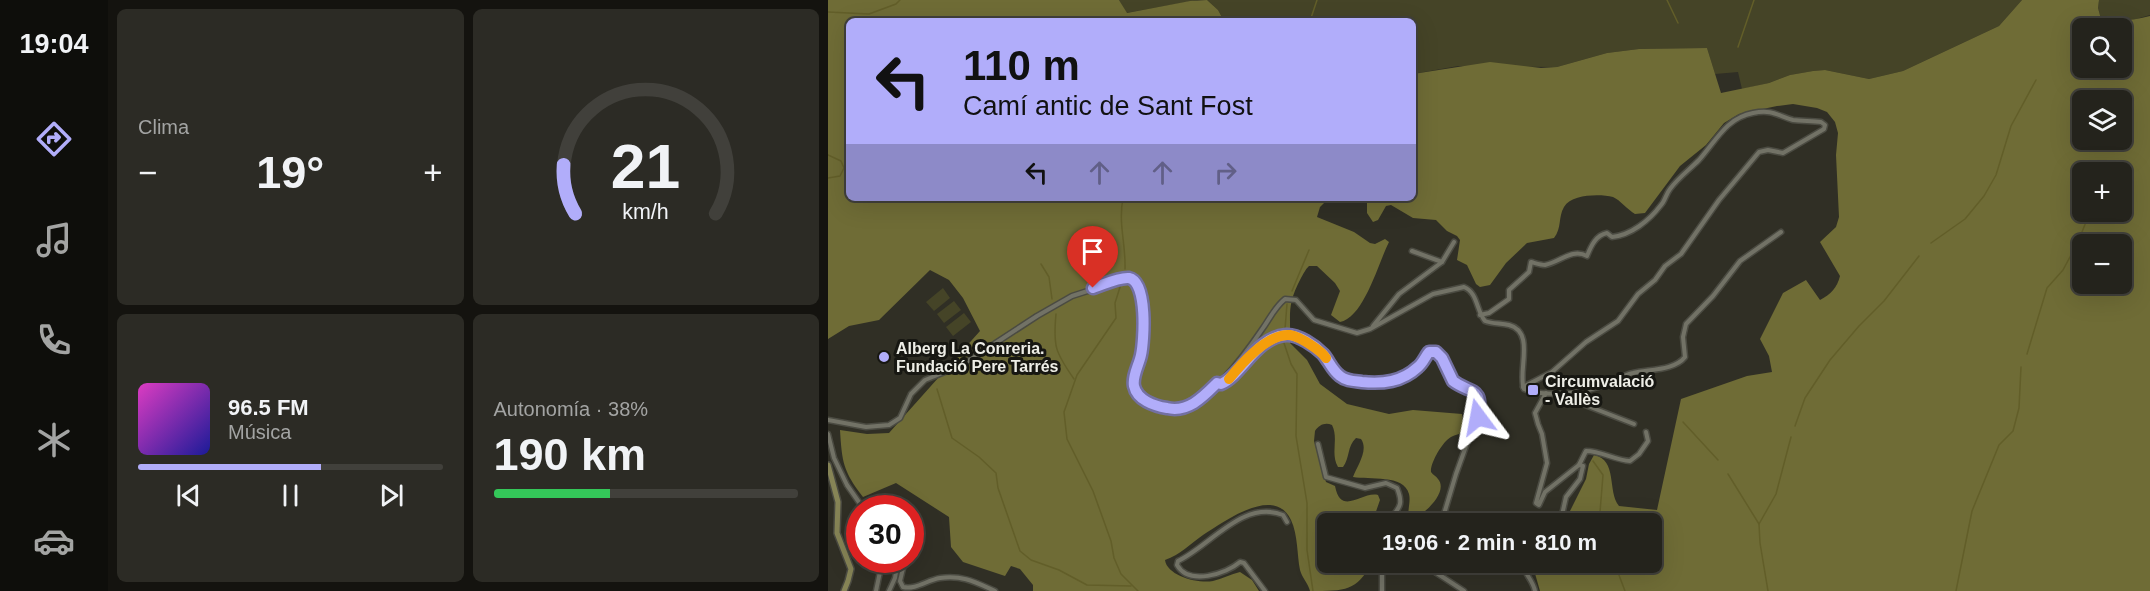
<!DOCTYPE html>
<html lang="es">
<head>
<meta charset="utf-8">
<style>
  body { margin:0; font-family:Arial,sans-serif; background:#2c2b25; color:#f1f3f6; height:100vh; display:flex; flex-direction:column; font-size:22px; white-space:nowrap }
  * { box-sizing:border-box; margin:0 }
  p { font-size:20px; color:#a3a4a3 }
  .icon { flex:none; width:33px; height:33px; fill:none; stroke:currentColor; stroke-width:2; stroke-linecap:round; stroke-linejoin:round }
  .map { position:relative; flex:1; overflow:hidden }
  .panel { display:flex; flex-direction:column; gap:9px; padding:9px; background:#14130f; width:720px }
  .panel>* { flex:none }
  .hud { position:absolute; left:18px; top:18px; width:570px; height:183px; border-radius:9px; box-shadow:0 6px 24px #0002,0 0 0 2px #41403b; background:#b1adfa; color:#111; overflow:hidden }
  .fabs { position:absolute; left:1244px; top:18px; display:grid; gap:12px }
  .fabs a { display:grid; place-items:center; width:60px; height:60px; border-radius:9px; background:#24231c; box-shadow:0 6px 24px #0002,0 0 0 2px #41403b; font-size:30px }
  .speed { position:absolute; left:18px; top:495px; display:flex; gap:12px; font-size:30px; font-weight:700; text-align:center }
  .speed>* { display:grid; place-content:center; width:78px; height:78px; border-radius:50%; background:#24231c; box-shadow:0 6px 24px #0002,0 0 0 2px #41403b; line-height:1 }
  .speed .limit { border:9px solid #d22; background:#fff; color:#111 }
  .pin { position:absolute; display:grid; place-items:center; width:51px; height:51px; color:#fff; margin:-62px -26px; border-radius:50% 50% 50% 0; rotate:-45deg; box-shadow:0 0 6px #0007 }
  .pin .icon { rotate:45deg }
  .me { position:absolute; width:66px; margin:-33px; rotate:347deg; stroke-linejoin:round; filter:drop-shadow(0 0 4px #0008) }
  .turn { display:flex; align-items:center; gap:21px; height:126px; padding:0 18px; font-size:27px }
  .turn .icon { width:78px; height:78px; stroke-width:2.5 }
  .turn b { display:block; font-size:42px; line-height:51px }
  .lanes { display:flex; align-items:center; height:57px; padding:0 18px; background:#0003; justify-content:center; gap:30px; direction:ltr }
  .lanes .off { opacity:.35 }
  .big { font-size:45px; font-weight:800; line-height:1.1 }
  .panel .widget { flex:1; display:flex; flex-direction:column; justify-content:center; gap:9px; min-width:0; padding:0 21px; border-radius:9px; background:#2c2b25 }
  .panel .dial { align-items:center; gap:0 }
  .dial svg { height:156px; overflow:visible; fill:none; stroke:#41403b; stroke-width:7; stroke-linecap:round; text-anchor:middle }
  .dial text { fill:#f1f3f6; stroke:none }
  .song { display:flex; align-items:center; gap:18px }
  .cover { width:72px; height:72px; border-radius:9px; background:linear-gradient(135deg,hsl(310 70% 55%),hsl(240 70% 35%)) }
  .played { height:6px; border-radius:3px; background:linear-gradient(90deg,#b1adfa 60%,#41403b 60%) }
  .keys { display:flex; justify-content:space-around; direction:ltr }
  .heat { display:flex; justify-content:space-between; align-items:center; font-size:33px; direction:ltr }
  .charge { height:9px; border-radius:4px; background:linear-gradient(90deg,#34c759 38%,#41403b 0) }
  .panel .tiles { flex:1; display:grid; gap:9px; grid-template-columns:repeat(2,1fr) }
  .trip { position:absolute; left:489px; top:513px; width:345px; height:60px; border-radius:9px; background:#24231c; box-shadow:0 6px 24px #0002,0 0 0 2px #41403b; font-weight:800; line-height:60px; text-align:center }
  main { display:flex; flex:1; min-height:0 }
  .dock { display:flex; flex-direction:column; width:108px; justify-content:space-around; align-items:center; background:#0e0e0b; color:#a3a4a3 }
  .dock .icon { width:42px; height:42px }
  .dock .current { color:#b1adfa }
  .dock b { font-size:27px; color:#f1f3f6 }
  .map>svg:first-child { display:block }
  .green { fill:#454427 }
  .forest { fill:#6f6c36; fill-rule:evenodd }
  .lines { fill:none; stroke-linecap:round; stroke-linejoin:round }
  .stream { stroke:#625e29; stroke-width:1.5 }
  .street-casing { stroke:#4b4b42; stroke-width:7 }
  .secondary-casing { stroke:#4b4b42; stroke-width:8 }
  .street { stroke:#727266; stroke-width:4 }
  .secondary { stroke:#868456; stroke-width:5 }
  .route-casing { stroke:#7370a2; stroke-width:15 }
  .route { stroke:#b1adfa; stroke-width:10 }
  .slow { stroke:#f59e0b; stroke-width:10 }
  .poi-dot { fill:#b1adfa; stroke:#171712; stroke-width:2 }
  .labels { text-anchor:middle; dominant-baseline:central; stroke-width:6; stroke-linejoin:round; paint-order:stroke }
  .poi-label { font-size:16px; font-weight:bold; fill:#eeeee7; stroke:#171712; text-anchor:start }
</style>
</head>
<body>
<main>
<nav class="dock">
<b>19:04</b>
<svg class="icon current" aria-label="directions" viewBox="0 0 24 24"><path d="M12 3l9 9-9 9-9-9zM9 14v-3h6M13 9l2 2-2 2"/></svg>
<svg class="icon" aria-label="music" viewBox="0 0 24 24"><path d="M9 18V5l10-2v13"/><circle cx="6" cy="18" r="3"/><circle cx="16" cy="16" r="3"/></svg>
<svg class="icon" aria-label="phone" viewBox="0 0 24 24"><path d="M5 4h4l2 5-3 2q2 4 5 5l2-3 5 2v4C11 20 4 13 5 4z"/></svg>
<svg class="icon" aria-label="climate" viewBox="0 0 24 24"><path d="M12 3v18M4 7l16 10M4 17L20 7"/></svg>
<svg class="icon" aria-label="car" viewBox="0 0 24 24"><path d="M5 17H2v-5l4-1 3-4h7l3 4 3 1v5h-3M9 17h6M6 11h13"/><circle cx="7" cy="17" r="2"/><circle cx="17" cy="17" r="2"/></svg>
</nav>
<section class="panel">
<div class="tiles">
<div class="widget"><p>Clima</p>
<div class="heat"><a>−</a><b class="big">19°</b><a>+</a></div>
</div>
<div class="widget dial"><svg viewBox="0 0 100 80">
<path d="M14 69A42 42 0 1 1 86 69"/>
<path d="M14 69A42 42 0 0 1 8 44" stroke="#b1adfa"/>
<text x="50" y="56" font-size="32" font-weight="700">21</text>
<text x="50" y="72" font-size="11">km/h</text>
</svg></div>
<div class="widget">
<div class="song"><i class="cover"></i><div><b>96.5 FM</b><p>Música</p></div></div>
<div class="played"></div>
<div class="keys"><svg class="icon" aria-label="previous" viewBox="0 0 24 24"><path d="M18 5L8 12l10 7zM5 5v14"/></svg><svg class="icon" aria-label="pause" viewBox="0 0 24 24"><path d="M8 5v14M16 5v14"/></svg><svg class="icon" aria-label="next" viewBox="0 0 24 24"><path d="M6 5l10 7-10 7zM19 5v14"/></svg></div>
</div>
<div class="widget"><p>Autonomía · 38%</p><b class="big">190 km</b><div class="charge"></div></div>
</div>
</section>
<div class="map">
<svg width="1322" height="591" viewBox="0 0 1322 591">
  <rect width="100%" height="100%" fill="#302f25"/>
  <!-- green -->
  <g class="green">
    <polygon points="291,0 370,0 298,13"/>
    <polygon points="379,0 1194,0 1171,26 1075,71 1041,79 997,70 985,71 962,75 941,83 914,89 910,72 887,74 879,48 811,49 779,53 729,67 630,66 585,74 585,21 396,21 390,10"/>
    <polygon points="1271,0 1322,0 1322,15 1294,23 1273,19 1270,8"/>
    <polygon points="115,288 122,298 106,311 98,302"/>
    <polygon points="126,301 133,310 116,323 109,314"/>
    <polygon points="136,313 143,322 125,336 118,327"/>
  </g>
  <!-- forest -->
  <g class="forest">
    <path d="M0 0H291L299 13 362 1 379 0 390 10 396 21H21V198H501L492 207 489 217 526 232 542 243 547 244 557 239 561 242C551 261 536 318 512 322L503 315 512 291 507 283 489 266H481C477 270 476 273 473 278 458 306 463 314 462 343L479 360 492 384 519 404 561 414 585 410 634 414 636 430C632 435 629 434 623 437 615 441 602 463 603 472 605 475 608 476 610 479 621 492 596 514 586 519L581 518C579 510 583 502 581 494 576 474 541 480 525 477 529 466 541 450 533 439L528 438C519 446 522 458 515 467H510C502 453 511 439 504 425 497 422 491 425 487 431L486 441 498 482 507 486C513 517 534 491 550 495L552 500 544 523 500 524V562L544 563C528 591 518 591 482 591 480 583 474 578 472 570 469 555 470 535 463 520 446 484 396 522 375 535 362 544 352 555 337 560 339 576 371 584 385 581 394 579 403 574 412 572L424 580 431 591H205V585L192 569 183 566 177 576 135 562 123 547 121 517 68 483 35 497C15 471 14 462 12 430L39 434 61 433 152 331 135 298 121 280 102 270 51 320 21 326 0 339Z"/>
    <path d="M1194 0H1271L1270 8 1273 19C1291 23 1304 20 1322 16V591H712L704 563 824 562V524L736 523 758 479 761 464 766 455C790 460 779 491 791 506L829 510 853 399 919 376 944 372 941 356 932 339 955 293 978 280 992 300C1003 294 1009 288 1012 276L992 242 1008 227 1011 217 1008 155 1010 133 1007 122 999 112 989 108 965 104 949 106 911 114 896 123 878 145 852 166 817 213 807 214C800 210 792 200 785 197 772 194 744 194 736 207 730 217 734 228 726 238L699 243 678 263 662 285 652 287 648 284 639 265 629 260 632 240 629 236 619 231 608 220 585 218 563 205 558 206 550 220 545 222 539 213V198H585V74L662 62 713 68 729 67 779 53 811 49 879 48 893 93 941 83 962 75 985 71 997 70 1041 79 1075 71 1171 26ZM1293 28V68H1254V28ZM1293 100V140H1254V100ZM1293 172V212H1254V172ZM1293 244V284H1254V244Z"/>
  </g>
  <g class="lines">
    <!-- stream -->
    <g class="stream">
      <polyline points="839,0 850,23"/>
      <polyline points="0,12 41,14 68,4 72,0"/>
      <polyline points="482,21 489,0"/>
      <polyline points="910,47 926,0"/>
      <polyline points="0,155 13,161 16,168 12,176 0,178"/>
      <path d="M295 198C290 224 298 244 297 269"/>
      <polyline points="1103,243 1137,219 1156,196 1168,175 1183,126 1208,80"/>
      <polyline points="213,264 221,277 224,299"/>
      <polyline points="293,284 287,303 288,318 249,375 236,412 239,439 265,491 283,541 286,558 293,574 310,591"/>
      <polyline points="464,291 481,250"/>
      <path d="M228 314C225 346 227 352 246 379"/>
      <polyline points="457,329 459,304"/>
      <polyline points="456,343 463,364 469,374 468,436 479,503 479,550 485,591"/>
      <polyline points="1199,354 1219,288 1235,270 1250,242 1262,212"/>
      <polyline points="109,389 124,438 151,457 168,473 170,488 192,551 203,560 231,570 259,585 303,586"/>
      <polyline points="855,422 890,460"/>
      <polyline points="967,426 977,398 1002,360 1031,326 1056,301 1091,256"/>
      <polyline points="765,461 775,475 772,512 774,521"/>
      <polyline points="900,474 931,524"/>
      <polyline points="786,562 797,591"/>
      <polyline points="940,591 932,543 931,524 948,494 963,437"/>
      <polyline points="1128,591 1144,511 1171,445 1185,431 1191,408 1193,367"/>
    </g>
    <!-- street casing -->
    <g class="street-casing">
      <g id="street">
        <polyline points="584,251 614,262"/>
        <path d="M652 315 661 313 681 299V290L701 272 703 262C707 263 713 265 717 265 732 262 744 248 759 256 763 246 768 235 779 233L784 237C803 235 821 221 833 205 837 201 838 194 842 189 850 178 861 170 871 160 888 141 898 118 925 113 945 109 950 116 965 120 974 121 984 121 993 122L997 125 996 129 955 153 940 150 931 152 891 200 853 254 837 266 827 280 810 294 790 321 758 342 724 372 695 387"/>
        <polyline points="545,326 571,294 614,262 626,242"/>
        <path d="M389 383 392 384C414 375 428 338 458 335 470 334 487 346 495 354 501 361 504 370 512 376 518 381 526 381 534 382 555 384 574 382 590 367 595 363 597 357 601 352L612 355 625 381 644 390 648 394 651 410 628 474 613 524"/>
        <polyline points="718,393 707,413 710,424 714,434 719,463 708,503 711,505 717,492 751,465 755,466 752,479 738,497 732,524"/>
        <polyline points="729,394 806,424"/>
        <path d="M0 420 38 427 61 425 72 418 83 394 97 380 134 365 209 316 244 296 300 278C304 280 308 281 310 286 318 301 316 342 313 359 310 369 303 379 307 389 311 399 323 404 332 407 343 410 353 410 363 405 390 391 418 353 435 328 442 318 447 307 457 299L468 300 486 320 529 333 542 329 605 294 636 287C650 293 648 310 657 321 665 324 673 323 681 325 708 332 689 372 696 389 717 397 750 394 770 387 782 384 792 376 805 373 820 369 846 371 857 357L855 337 858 324 885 296 912 261 953 232"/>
        <polyline points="0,434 6,458 19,485 35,508"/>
        <path d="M490 444 498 477 537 488 558 483 569 488C577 508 569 508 559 524"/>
        <path d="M751 465 758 451C773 451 787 460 802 461L811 454 820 441 818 432"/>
        <polyline points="32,534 32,539"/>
        <path d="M77 560 72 581 75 587C88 590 99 580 112 578 135 575 147 582 167 591"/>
        <polyline points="554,562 554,591"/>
        <polyline points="602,562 607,572 636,591"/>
        <path d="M694 562C696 574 705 580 707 591"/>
        <polyline points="48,591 53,567 48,560"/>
        <polyline points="61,591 67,578 70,560"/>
        <path d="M437 591 416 563 412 562C398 574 361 586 349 565L350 561C382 546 415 499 455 515L459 522"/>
      </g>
    </g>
    <!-- secondary casing -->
    <g class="secondary-casing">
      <polyline id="secondary" points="0,465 10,502 9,533 23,569 20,581 16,591"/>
    </g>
    <!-- street -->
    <use href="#street" class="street"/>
    <!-- secondary -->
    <use href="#secondary" class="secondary"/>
  </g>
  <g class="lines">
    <!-- route casing -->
    <g class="route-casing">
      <path id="route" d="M265 288C275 285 290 277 301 278 320 282 316 341 313 355 311 365 304 376 306 386 309 400 326 406 339 408 360 413 375 397 389 383L393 384C414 375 428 337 458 335 470 334 487 346 495 354 501 361 504 370 512 376 518 381 526 381 534 382 555 384 574 382 590 367 595 363 597 357 601 352H608L614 358 625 381C642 394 656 386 650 417"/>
    </g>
    <!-- route -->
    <use href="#route" class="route"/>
    <!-- slow -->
    <path class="slow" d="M401 379C413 364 440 333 462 335 469 336 477 341 483 345 489 349 494 352 498 358"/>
  </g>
  <!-- markers -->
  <g class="poi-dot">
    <circle cx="56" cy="357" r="6"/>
    <rect x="699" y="384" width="12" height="12" rx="3"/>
  </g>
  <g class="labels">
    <!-- poi labels -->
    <g class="poi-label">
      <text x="68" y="348">Alberg La Conreria.<tspan x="68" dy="18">Fundació Pere Tarrés</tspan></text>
      <text x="717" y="381">Circumvalació<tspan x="717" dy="18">- Vallès</tspan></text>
    </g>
  </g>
</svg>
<div class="fabs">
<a><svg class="icon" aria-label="search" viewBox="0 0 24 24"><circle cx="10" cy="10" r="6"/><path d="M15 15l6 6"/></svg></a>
<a><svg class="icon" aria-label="layers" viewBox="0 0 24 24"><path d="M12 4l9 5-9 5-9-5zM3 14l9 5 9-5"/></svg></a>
<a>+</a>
<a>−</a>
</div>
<div class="speed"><div class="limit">30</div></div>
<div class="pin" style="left:265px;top:288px;background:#d93025"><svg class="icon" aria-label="arrive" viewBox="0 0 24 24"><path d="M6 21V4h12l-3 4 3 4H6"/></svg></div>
<svg class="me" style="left:650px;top:417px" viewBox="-20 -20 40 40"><path d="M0-17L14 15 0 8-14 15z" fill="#b1adfa" stroke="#fff" stroke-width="4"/></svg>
<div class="trip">19:06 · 2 min · 810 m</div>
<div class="hud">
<div class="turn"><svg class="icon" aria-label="left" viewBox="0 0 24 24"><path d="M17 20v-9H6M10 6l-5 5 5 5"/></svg><div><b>110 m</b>Camí antic de Sant Fost</div></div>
<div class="lanes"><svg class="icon" aria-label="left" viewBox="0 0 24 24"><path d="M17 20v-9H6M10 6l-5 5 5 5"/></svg><svg class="icon off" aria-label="ahead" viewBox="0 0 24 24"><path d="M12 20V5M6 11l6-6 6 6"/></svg><svg class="icon off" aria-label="ahead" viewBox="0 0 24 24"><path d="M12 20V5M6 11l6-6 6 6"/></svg><svg class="icon off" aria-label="right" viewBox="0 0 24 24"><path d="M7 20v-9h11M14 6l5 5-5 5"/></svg></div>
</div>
</div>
</main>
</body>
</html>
